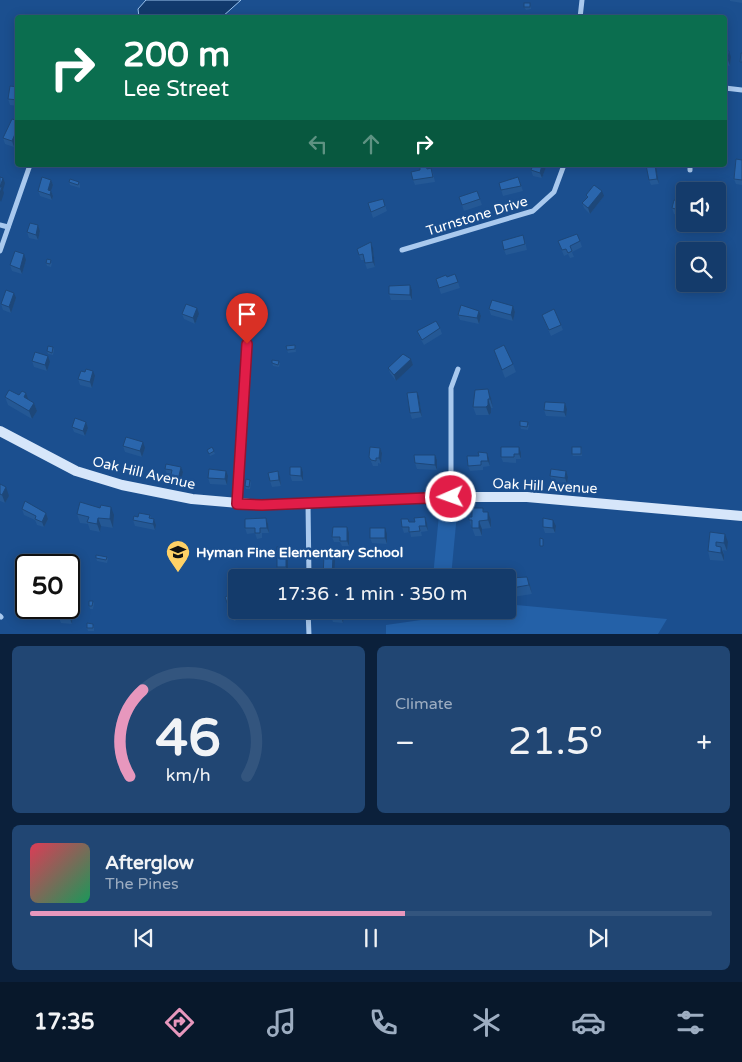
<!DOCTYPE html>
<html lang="en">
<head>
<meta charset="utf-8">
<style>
  body { margin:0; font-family:"Varela Round",sans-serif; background:#214673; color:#f1f3f6; height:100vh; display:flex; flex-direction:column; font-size:19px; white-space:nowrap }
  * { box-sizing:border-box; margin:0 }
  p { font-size:16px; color:#9dadc1 }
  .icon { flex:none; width:28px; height:28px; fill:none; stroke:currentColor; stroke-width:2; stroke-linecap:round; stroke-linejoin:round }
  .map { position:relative; height:634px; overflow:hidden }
  .sheet { display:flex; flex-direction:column; gap:12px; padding:12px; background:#0b203b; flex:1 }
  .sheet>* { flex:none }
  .guide { position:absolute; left:15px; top:15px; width:712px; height:152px; border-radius:5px; box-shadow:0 2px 12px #0003,0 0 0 1px #33557e; background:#0b6e4f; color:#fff; overflow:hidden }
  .controls { position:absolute; left:676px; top:182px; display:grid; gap:10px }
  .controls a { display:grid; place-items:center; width:50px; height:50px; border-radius:5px; background:#143b6b; box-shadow:0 2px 12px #0003,0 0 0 1px #33557e; font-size:25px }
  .speed { position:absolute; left:15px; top:554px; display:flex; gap:10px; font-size:25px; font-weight:700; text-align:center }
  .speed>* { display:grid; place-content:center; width:65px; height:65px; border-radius:50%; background:#143b6b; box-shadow:0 2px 12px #0003,0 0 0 1px #33557e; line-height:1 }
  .speed .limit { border:2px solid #111; border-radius:8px; background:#fff; color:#111 }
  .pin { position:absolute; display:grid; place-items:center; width:42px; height:42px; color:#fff; margin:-51px -21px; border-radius:50% 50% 50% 0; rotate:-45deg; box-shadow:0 0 5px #0007 }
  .pin .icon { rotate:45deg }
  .me { position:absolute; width:55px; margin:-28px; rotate:268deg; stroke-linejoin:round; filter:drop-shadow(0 0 4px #0008) }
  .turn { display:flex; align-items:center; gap:18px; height:105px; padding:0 25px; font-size:22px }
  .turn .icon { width:65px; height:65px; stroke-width:2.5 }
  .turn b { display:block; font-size:35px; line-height:42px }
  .lanes { display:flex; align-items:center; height:48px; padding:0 25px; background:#0003; justify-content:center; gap:25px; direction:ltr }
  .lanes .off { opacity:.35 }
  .big { font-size:38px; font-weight:600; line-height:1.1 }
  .sheet .tile { flex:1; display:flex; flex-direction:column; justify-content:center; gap:8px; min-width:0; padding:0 18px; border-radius:8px; background:#214673 }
  .sheet .dial { align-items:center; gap:0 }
  .dial svg { height:130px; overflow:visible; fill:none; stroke:#33557e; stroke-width:7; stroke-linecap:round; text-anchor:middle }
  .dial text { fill:#f1f3f6; stroke:none }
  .song { display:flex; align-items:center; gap:15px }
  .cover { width:60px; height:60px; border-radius:8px; background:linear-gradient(135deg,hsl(350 70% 55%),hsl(150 70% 35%)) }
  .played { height:5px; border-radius:2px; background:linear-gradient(90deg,#e797bd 55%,#33557e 55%) }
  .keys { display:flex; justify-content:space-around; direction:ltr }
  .heat { display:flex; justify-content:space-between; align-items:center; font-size:28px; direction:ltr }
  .sheet .tiles { flex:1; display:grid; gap:12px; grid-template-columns:1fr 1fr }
  .tile:last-child { grid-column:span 2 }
  .trip { position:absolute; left:228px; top:569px; width:288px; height:50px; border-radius:5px; background:#143b6b; box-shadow:0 2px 12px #0003,0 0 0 1px #33557e; font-weight:600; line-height:50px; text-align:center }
  .tab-bar { display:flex; height:80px; justify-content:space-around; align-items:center; background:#08182b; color:#9dadc1 }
  .tab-bar .icon { width:35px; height:35px }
  .tab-bar .selected { color:#e797bd }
  .tab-bar b { font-size:22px; color:#f1f3f6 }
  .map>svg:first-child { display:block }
  .green { fill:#2461a8 }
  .water { fill:#123a6d; stroke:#9cc4f0 }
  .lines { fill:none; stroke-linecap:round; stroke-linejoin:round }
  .street { stroke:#a9c9ee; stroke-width:5 }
  .secondary { stroke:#d6e6fa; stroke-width:10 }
  .wall { fill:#245895 }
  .shaded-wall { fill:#1d4779 }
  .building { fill:#2a66ad; stroke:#1d4779 }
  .route-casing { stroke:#92132f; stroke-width:12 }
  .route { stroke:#e11d48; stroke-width:9 }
  .labels { text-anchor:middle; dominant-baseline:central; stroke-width:5; stroke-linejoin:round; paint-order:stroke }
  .street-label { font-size:14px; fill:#fff; stroke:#1b4f8f }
  .poi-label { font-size:14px; font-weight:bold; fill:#fff; stroke:#1b4f8f; text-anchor:start }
</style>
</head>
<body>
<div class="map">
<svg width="742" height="635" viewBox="0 0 742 635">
  <rect width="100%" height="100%" fill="#1b4f8f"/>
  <!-- green -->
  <g class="green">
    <polygon points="458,503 451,577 433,577 440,504"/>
    <polygon points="506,604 667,619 658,634 386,634 386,625 428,619 429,610 506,610"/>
  </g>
  <!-- water -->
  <polygon class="water" points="146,0 241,0 222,17 139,17 138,9"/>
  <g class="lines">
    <!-- street -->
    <g class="street">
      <polyline points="580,18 582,0"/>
      <polyline points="725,88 742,90"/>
      <polyline points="690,170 690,165"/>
      <polyline points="0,225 8,227"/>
      <polyline points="402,250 533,211 554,192 564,165"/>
      <polyline points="0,251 30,165"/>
      <polyline points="451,497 451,388 458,369"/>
      <polyline points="237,503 247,344"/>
      <polyline points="308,503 309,578"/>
      <polyline points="308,610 309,635"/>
      <polyline points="0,616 1,617"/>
    </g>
    <!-- secondary -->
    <polyline class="secondary" points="0,431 76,471 122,485 192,499 262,505 451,497 527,497 742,516"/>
  </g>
  <!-- wall -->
  <g class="wall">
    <polygon points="730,0 742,0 742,3 730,1"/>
    <polygon points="531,6 531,9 526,10 524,7"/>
    <polygon points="725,51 731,57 730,66 725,65"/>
    <polygon points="18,87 18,106 10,105 8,99"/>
    <polygon points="18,121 18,138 14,147 5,144 3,138"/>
    <polygon points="742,160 742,185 736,184 734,179"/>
    <polygon points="426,165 428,168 431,168 433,173 435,182 415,185 413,180 420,170"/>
    <polygon points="656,165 659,184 651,185 649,180"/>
    <polygon points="546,167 542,178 533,176 531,170"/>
    <polygon points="518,177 523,191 503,196 499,183"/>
    <polygon points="51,180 53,185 51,191 53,196 52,200 40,196 38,191"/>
    <polygon points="69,182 79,182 80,185 80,188 70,185"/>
    <polygon points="477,191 482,205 464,211 462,205"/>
    <polygon points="586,195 604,196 590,214 584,208 582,203 587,198"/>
    <polygon points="383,199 387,211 373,218 368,203"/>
    <polygon points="685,202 685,222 680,221 678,215 674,214 672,208"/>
    <polygon points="38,225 40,231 38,240 29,238 27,232"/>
    <polygon points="525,241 527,250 506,255 504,250"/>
    <polygon points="558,241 580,241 582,247 572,252 574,257 570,258 568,254 564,256"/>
    <polygon points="371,242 373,248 375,267 367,269 364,260 361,260 359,255"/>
    <polygon points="26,260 22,274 12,271 10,265"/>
    <polygon points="46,263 52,263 51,267 47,266"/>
    <polygon points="455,274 460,288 441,294 436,279 447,277"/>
    <polygon points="410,285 412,290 412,300 391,300 389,294"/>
    <polygon points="16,298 11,313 3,310 1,304"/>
    <polygon points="513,306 515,312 513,321 491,315 489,309"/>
    <polygon points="261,309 262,312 260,318 256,317 255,314"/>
    <polygon points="479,311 481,316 479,324 460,320 458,315"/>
    <polygon points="182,314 199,314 195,324 184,319"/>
    <polygon points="544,320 561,325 563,330 551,336"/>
    <polygon points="440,328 442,334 424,345 419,336 417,331"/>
    <polygon points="295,345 296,352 288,353 287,350"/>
    <polygon points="53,347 54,350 53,355 48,354 47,351"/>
    <polygon points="494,350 513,364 516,372 505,378"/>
    <polygon points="411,359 413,365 396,381 390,373 388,368"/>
    <polygon points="32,361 50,362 47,371 34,367"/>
    <polygon points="272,363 280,363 279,367 273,366"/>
    <polygon points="95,376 92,388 80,385 78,379"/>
    <polygon points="488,389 491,398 493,408 491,408 491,413 489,415 476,415 473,407"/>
    <polygon points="26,393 28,399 34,403 37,411 32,419 8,405 5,397 19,395"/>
    <polygon points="419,397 422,417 412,419 410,413"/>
    <polygon points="565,403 567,409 566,417 546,416 544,410"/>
    <polygon points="86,422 88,428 85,436 74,432 72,427"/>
    <polygon points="529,425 528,430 521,429 520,426"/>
    <polygon points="123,446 145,448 142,457 125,452"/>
    <polygon points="212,447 215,454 210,456 207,450"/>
    <polygon points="581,447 582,450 582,456 573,456 572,454"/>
    <polygon points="380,448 382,453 381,464 378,463 378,466 373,466 369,457"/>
    <polygon points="521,453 521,459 516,459 516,463 503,462 501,457"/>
    <polygon points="435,455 437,460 437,470 417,469 415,463"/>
    <polygon points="489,459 490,466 483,467 483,470 470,471 468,466"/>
    <polygon points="181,467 183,472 180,486 172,484 170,479 171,475 167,474 165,469"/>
    <polygon points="301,467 303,472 303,481 292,481 290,475"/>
    <polygon points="278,471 280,477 281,486 272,487 270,481"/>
    <polygon points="566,471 568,477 567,484 552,481 550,476"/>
    <polygon points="228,476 227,485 210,484 208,478"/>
    <polygon points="250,480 251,483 250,489 246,489 245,486"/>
    <polygon points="0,484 9,496 5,503 0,501"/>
    <polygon points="483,508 484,512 491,520 491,528 482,529 482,536 475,536 469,520"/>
    <polygon points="22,509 46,513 48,519 44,527 37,525 35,520 24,515"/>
    <polygon points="77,514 114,515 113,528 101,526 100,532 90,530 88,524 80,523"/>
    <polygon points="150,515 151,518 154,519 156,525 155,530 135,526 133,520"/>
    <polygon points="425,517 427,523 428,531 421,532 422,536 411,537 410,532 404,533 402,527 410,522 415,522"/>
    <polygon points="266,518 268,524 269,533 262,533 262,538 257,539 255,533 247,534 245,528"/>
    <polygon points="556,526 555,533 545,533 543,527"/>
    <polygon points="710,532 728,542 727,551 723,550 724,555 724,561 710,560 708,551"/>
    <polygon points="349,533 349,546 342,546 340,542 334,542 332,537"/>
    <polygon points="387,534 387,544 372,543 370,538"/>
    <polygon points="288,553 288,572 279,572 277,567"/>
    <polygon points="107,557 108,559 107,563 97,561 96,558"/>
    <polygon points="527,577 530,585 532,594 506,598 506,581"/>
    <polygon points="234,593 236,599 236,610 239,610 242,618 234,621 225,597"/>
    <polygon points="93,601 94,604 93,609 90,609 89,606"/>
    <polygon points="71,606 73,611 72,624 61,623 59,618"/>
    <polygon points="278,610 289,610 289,613 279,613"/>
    <polygon points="332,610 349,610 349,618 344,617 343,623 333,622 331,616"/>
    <polygon points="94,626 94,631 88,631 87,628"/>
  </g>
  <!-- shaded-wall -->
  <g class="shaded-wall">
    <polygon points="729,51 731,57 730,66 728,60"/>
    <polygon points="18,127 18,138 14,147 12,141"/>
    <polygon points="542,165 545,165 546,167 542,178 540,173"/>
    <polygon points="655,165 656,165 659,184 657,179"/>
    <polygon points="3,178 5,183 3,190 4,193 1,202 0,200 0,187"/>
    <polygon points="51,180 53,185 51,191 53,196 52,200 48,190"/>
    <polygon points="602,191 604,196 590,214 588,208"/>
    <polygon points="38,225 40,231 38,240 36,235"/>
    <polygon points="371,242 373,248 375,267 373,262"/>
    <polygon points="24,254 26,260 22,274 20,269"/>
    <polygon points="410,285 412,290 412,300 410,295"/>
    <polygon points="14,293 16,298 11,313 9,307"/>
    <polygon points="513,306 515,312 513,321 511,315"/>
    <polygon points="197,308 199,314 195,324 193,318"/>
    <polygon points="261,309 262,312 260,318 259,315"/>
    <polygon points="479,311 481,316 479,324 477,318"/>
    <polygon points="48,356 50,362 47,371 45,365"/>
    <polygon points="411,359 413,365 396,381 394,375"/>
    <polygon points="93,371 95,376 92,388 90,382"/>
    <polygon points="488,389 491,398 493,408 490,399"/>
    <polygon points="417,392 419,397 422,417 420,412"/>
    <polygon points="26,393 29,401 24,397"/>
    <polygon points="488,399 491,408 491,413 489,415 486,407"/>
    <polygon points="34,403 37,411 32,419 29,411"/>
    <polygon points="565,403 567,409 566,417 564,412"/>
    <polygon points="86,422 88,428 85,436 83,431"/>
    <polygon points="143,442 145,448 142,457 140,451"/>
    <polygon points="519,447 521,453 521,459 519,454"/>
    <polygon points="380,448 382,453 381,464 379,458"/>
    <polygon points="487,453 489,459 490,466 488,461"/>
    <polygon points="435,455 437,460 437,470 435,465"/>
    <polygon points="181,467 183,472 180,486 178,480"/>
    <polygon points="301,467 303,472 303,481 301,476"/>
    <polygon points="226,471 228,476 227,485 225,479"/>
    <polygon points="278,471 280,477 281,486 279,480"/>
    <polygon points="566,471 568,477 567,484 565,478"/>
    <polygon points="6,487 9,496 5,503 2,495"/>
    <polygon points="111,507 114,515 113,528 110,519"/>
    <polygon points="488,512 491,520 491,528 488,520"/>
    <polygon points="46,513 48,519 44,527 42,522"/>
    <polygon points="425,517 427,523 428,531 426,526"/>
    <polygon points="98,518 101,526 100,532 97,524"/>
    <polygon points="266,518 268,524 269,533 267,528"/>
    <polygon points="154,519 156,525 155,530 153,524"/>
    <polygon points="553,520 556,526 555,533 553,528"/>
    <polygon points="479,521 482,529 482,536 479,528"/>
    <polygon points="347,527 349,533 349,546 347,541"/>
    <polygon points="385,528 387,534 387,544 385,538"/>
    <polygon points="725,534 728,542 727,551 724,543"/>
    <polygon points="286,547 288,553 288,572 286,567"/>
    <polygon points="721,547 724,555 724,561 721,553"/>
    <polygon points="333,556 335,561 334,578 332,577"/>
    <polygon points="527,577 530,585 532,594 529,585"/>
    <polygon points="71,606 73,611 72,624 70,619"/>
    <polygon points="348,610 349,610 350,612 349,618 347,612"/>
    <polygon points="342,612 344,617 343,623 341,617"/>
  </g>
  <!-- building -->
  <g class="building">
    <rect x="524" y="3" width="6" height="4"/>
    <polygon points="725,51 729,51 728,60 725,60"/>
    <polygon points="741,53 742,53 742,62 740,62"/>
    <polygon points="10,86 18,87 18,100 8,99"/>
    <polygon points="12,119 18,121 18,127 12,141 3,138"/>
    <polygon points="736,159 742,160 742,180 734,179"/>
    <polygon points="420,165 426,165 427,169 431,168 433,177 413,180 411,172 420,170"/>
    <polygon points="533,165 542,165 540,173 531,170"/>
    <polygon points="646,165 655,165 657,179 649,180"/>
    <polygon points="0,177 3,178 0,187 2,187 0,193"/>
    <polygon points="42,177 51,180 48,190 51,191 50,195 38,191"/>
    <polygon points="518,177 521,186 501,190 499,183"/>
    <polygon points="70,179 79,182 78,185 69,182"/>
    <polygon points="594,185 602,191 588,208 582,203 588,197 586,195"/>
    <polygon points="477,191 480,199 462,205 459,197"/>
    <polygon points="383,199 385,206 371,212 368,203"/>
    <polygon points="674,200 685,202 685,217 678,215 679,210 672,208"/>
    <polygon points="30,223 38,225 36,235 27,232"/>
    <polygon points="577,234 580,241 570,246 572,251 568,253 566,249 562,250 558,241"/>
    <polygon points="523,235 525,244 504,250 502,241"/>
    <polygon points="371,242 373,262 365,263 363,254 359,255 357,249"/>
    <polygon points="15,251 24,254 20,269 10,265"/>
    <polygon points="47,259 51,260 50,264 46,263"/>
    <polygon points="455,274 458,282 439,288 436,279 446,275 447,277"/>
    <polygon points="410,285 410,295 389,294 389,286"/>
    <polygon points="6,290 14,293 9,307 1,304"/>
    <polygon points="492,300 513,306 511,315 489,309"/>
    <polygon points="186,304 197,308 193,318 182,314"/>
    <polygon points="461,305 479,311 477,318 458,315"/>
    <polygon points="256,308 261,309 259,315 255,314"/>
    <polygon points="554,309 561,325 549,330 542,315"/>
    <polygon points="436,321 440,328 422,340 417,331"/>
    <polygon points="295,345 295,349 287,350 286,346"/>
    <polygon points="504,345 513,364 502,370 494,350"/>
    <polygon points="48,346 53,347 52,353 47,351"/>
    <polygon points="35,352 48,356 45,365 32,361"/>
    <polygon points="403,354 411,359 394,375 388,368"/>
    <polygon points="272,360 279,361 278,365 272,363"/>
    <polygon points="86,369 93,371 90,382 78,379 81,371 85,372"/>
    <polygon points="488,389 490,399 488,399 488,405 486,407 473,407 475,390"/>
    <polygon points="9,390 19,395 22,391 26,393 24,397 34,403 29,411 5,397"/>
    <polygon points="417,392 420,412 410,413 407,393"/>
    <polygon points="545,402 565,403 564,412 544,410"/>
    <polygon points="75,418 86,422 83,431 72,427"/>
    <polygon points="520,421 528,422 527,427 520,426"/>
    <polygon points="126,437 143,442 140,451 123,446"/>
    <polygon points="212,447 214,451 209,454 207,450"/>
    <polygon points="370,447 380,448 379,458 376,458 376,461 371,460 369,457"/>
    <polygon points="501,447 519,447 519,454 514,454 514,457 501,457"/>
    <rect x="572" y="447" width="9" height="7"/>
    <polygon points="478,452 487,453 488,461 481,461 481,465 468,466 467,456 479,456"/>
    <polygon points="414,455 435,455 435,465 415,463"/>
    <polygon points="166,464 181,467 178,480 170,479 172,470 165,469"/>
    <polygon points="290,467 301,467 301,476 290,475"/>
    <polygon points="209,469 226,471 225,479 208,478"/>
    <polygon points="551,469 566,471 565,478 550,476"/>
    <polygon points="278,471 279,480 270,481 268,473"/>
    <polygon points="246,479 250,480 249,487 245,486"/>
    <polygon points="0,484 6,487 2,495 0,494"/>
    <polygon points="25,501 46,513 42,522 35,519 36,516 22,509"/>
    <polygon points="80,502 100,508 101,505 111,507 110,519 98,518 97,524 87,522 89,517 77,514"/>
    <polygon points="472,508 483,508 483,512 488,512 488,520 479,521 479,528 472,528 472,520 469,520 469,517 472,517"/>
    <polygon points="139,513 150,515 149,518 154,519 153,524 133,520 134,516 138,517"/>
    <polygon points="425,517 426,526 419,526 420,531 409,532 409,527 402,527 401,519 408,519 409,522 415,522 414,518"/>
    <polygon points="266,518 267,528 260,528 260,533 255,533 255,528 245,528 245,519"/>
    <polygon points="543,518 553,520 553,528 543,527"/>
    <polygon points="333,527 347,527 347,541 340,541 340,537 332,537"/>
    <rect x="370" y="528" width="15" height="10"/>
    <polygon points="710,532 725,534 724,543 716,542 716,546 721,547 721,553 708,551"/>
    <polygon points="540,538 543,539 543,546 540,546"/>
    <rect x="277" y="547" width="9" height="20"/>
    <polygon points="96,555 107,557 106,560 96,558"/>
    <polygon points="324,555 333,556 332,577 323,577"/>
    <polygon points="527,577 529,585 506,589 506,581 510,581 510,578"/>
    <polygon points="234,593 236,600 236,610 239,610 240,613 232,616 225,597"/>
    <polygon points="89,601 93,601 92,606 89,606"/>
    <polygon points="69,605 71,606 70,619 59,618 60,608 69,608"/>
    <polygon points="332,610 348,610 347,612 342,612 341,617 331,616"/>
    <polygon points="87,623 93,624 93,628 87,628"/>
  </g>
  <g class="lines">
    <!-- route casing -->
    <g class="route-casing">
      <polyline id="route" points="247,344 237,504 262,505 451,497"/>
    </g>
    <!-- route -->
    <use href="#route" class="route"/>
  </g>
  <!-- icons -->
  <defs>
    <g id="school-pin" transform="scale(1.25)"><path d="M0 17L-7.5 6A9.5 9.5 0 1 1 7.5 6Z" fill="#ffd166" stroke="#1b4f8f"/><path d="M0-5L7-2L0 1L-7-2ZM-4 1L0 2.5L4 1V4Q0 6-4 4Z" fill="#111"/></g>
  </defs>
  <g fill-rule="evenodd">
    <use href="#school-pin" x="178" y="552"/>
  </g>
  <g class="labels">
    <!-- street labels -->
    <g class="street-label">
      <text transform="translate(477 216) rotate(-17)">Turnstone Drive</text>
      <text transform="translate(144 473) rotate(13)">Oak Hill Avenue</text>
      <text transform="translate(545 486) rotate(3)">Oak Hill Avenue</text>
    </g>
    <!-- poi labels -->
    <g class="poi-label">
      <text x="196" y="552">Hyman Fine Elementary School</text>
    </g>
  </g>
</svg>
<div class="controls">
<a><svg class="icon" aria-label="sound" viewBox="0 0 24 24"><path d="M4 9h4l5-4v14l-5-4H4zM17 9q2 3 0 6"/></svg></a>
<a><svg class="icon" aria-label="search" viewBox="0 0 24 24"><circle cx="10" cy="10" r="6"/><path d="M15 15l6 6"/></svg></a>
</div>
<div class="speed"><div class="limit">50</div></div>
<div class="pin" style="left:247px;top:344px;background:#d93025"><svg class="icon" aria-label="arrive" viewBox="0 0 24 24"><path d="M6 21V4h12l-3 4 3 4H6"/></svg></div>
<svg class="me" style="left:451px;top:497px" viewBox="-20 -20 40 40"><circle r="17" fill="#e11d48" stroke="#fff" stroke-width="3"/><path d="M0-11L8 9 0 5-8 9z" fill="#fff"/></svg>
<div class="trip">17:36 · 1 min · 350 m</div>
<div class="guide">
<div class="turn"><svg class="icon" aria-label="right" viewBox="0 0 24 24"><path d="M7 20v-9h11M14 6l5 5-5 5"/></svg><div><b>200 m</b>Lee Street</div></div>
<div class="lanes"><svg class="icon off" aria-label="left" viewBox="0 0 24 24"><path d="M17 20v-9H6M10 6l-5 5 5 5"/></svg><svg class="icon off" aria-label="ahead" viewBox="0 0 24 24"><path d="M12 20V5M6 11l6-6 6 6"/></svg><svg class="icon" aria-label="right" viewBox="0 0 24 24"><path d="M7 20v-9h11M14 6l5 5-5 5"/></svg></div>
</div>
</div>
<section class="sheet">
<div class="tiles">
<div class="tile dial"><svg viewBox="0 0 100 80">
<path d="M14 69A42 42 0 1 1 86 69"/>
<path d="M14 69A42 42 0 0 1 22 16" stroke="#e797bd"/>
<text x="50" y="56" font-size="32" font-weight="700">46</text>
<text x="50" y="72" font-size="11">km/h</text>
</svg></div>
<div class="tile"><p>Climate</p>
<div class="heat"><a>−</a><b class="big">21.5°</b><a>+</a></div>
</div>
<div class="tile">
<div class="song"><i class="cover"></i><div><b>Afterglow</b><p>The Pines</p></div></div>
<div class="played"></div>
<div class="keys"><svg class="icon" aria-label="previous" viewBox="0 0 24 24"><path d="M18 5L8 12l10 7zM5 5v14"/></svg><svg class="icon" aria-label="pause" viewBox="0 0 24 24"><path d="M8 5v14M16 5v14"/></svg><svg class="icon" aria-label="next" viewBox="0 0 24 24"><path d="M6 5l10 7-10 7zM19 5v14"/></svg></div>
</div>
</div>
</section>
<nav class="tab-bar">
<b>17:35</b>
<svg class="icon selected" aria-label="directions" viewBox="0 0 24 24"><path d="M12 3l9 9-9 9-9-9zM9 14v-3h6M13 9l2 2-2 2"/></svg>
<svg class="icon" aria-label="music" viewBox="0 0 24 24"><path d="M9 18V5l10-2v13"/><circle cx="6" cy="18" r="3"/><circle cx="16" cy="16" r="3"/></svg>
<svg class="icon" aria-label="phone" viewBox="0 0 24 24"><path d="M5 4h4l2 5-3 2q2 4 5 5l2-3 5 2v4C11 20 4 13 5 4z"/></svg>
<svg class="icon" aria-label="climate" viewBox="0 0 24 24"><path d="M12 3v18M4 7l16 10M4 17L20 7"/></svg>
<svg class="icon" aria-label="car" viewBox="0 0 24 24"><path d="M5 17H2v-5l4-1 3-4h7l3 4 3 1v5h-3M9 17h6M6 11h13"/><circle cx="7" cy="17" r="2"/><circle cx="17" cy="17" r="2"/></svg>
<svg class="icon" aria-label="filters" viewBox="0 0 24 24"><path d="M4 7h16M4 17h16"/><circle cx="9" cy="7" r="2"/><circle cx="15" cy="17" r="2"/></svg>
</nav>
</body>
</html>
